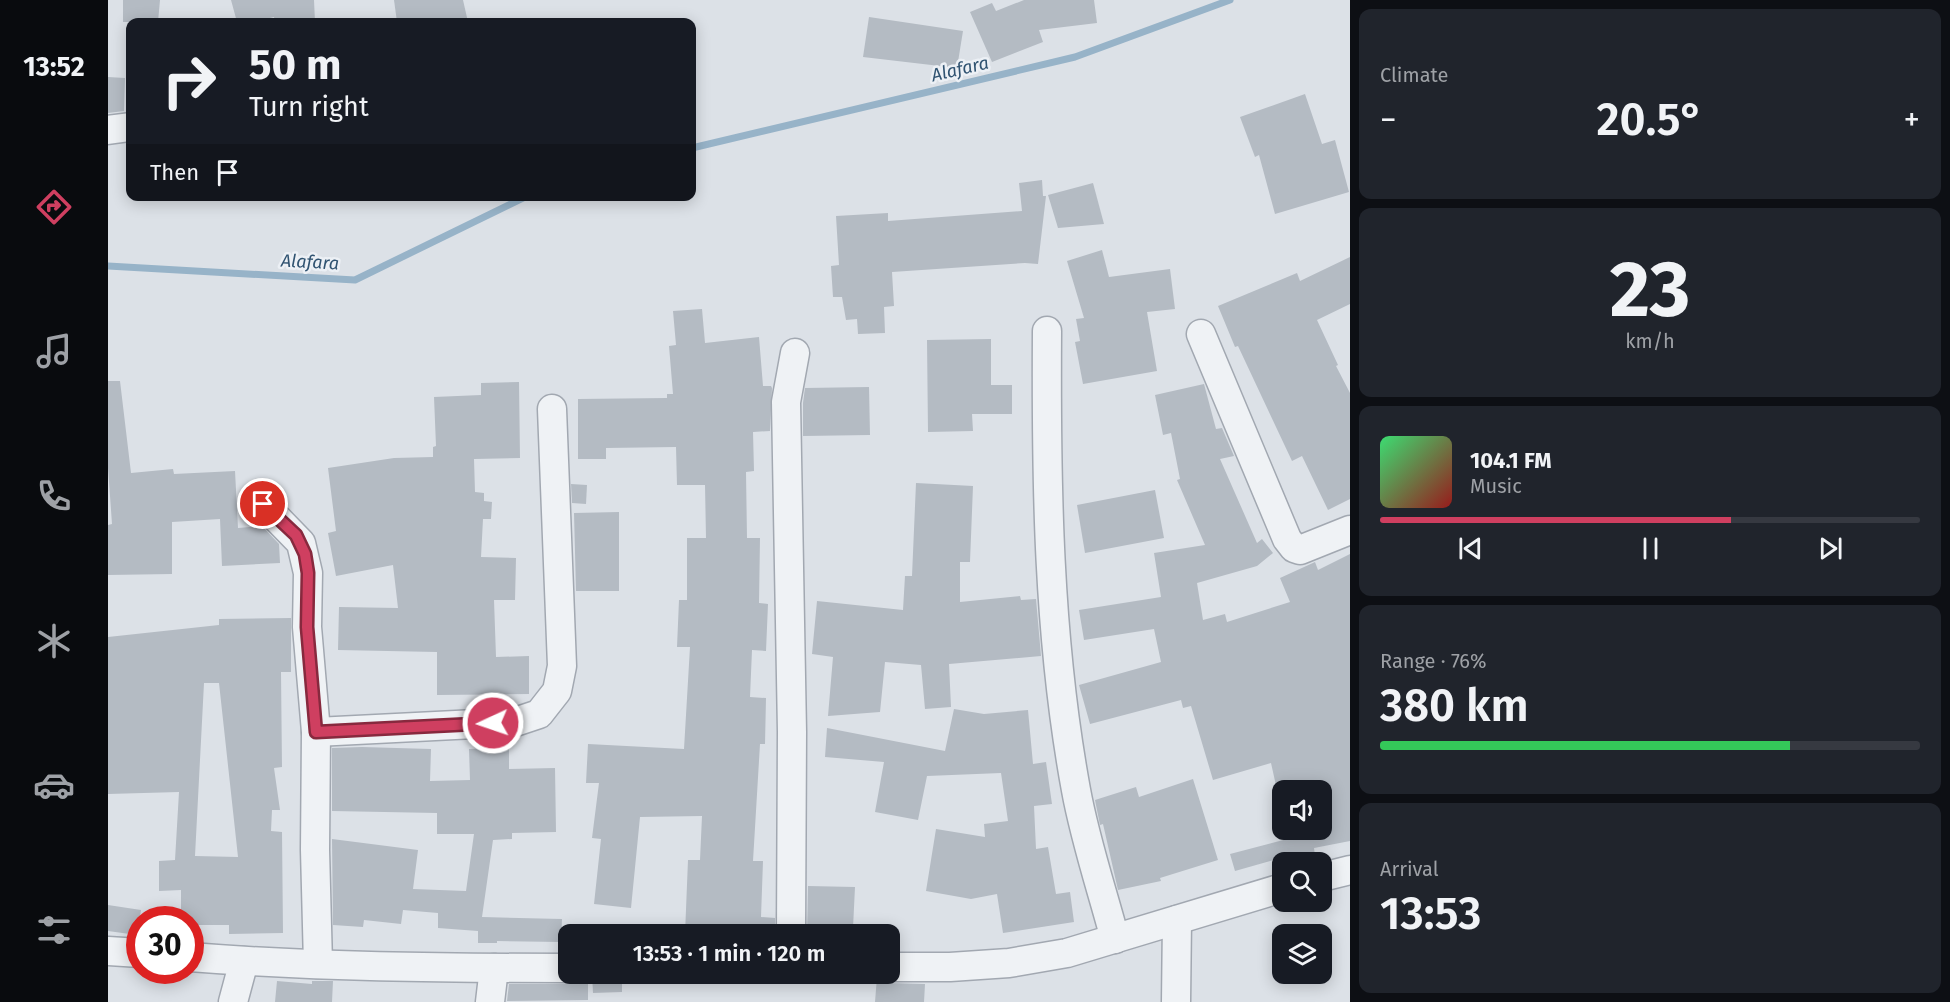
<!DOCTYPE html>
<html lang="en">
<head>
<meta charset="utf-8">
<style>
  body { margin:0; font-family:"Fira Sans",sans-serif; background:#20242c; color:#f1f3f6; height:100vh; display:flex; flex-direction:column; font-size:22px; white-space:nowrap }
  * { box-sizing:border-box; margin:0 }
  p { font-size:20px; color:#9ea1a6 }
  .icon { flex:none; width:33px; height:33px; fill:none; stroke:currentColor; stroke-width:2; stroke-linecap:round; stroke-linejoin:round }
  .map { position:relative; flex:1; overflow:hidden }
  .side { display:flex; flex-direction:column; gap:9px; padding:9px; background:#0d0f14; width:600px }
  .side>* { flex:none }
  .top-card { position:absolute; left:18px; top:18px; width:570px; height:183px; border-radius:12px; box-shadow:0 3px 15px #0003; background:#171b24; color:#f1f3f6; overflow:hidden }
  .tools { position:absolute; left:1164px; top:780px; display:grid; gap:12px }
  .tools a { display:grid; place-items:center; width:60px; height:60px; border-radius:12px; background:#171b24; box-shadow:0 3px 15px #0003; font-size:30px }
  .speed { position:absolute; left:18px; top:906px; display:flex; gap:12px; font-size:30px; font-weight:700; text-align:center }
  .speed>* { display:grid; place-content:center; width:78px; height:78px; border-radius:50%; background:#171b24; box-shadow:0 3px 15px #0003; line-height:1 }
  .speed .limit { border:9px solid #d22; background:#fff; color:#111 }
  .pin { position:absolute; display:grid; place-items:center; width:51px; height:51px; color:#fff; margin:-26px; border:3px solid #fff; border-radius:50%; box-shadow:0 2px 6px #0007 }
  .me { position:absolute; width:66px; margin:-33px; rotate:267deg; stroke-linejoin:round; filter:drop-shadow(0 0 4px #0008) }
  .turn { display:flex; align-items:center; gap:21px; height:126px; padding:0 24px; font-size:27px }
  .turn .icon { width:78px; height:78px; stroke-width:2.5 }
  .turn b { display:block; font-size:42px; line-height:51px }
  .then { display:flex; align-items:center; height:57px; padding:0 24px; background:#0003; gap:12px; font-size:22px }
  .big { font-size:45px; font-weight:600; line-height:1.1 }
  .side .tile { flex:1; display:flex; flex-direction:column; justify-content:center; gap:9px; min-width:0; padding:0 21px; border-radius:12px; background:#20242c }
  .side .dial { align-items:center; gap:0 }
  .dial b { font-size:78px; line-height:1 }
  .song { display:flex; align-items:center; gap:18px }
  .cover { width:72px; height:72px; border-radius:9px; background:linear-gradient(135deg,hsl(140 70% 55%),hsl(0 70% 35%)) }
  .played { height:6px; border-radius:3px; background:linear-gradient(90deg,#cf3f60 65%,#363941 65%) }
  .keys { display:flex; justify-content:space-around; direction:ltr }
  .heat { display:flex; justify-content:space-between; align-items:center; font-size:33px; direction:ltr }
  .charge { height:9px; border-radius:4px; background:linear-gradient(90deg,#34c759 76%,#363941 0) }
  .trip { position:absolute; left:450px; top:924px; width:342px; height:60px; border-radius:12px; background:#171b24; box-shadow:0 3px 15px #0003; font-weight:600; line-height:60px; text-align:center }
  main { display:flex; flex:1; min-height:0 }
  .dock { display:flex; flex-direction:column; width:108px; justify-content:space-around; align-items:center; background:#090b0e; color:#9ea1a6 }
  .dock .icon { width:42px; height:42px }
  .dock .current { color:#cf3f60 }
  .dock b { font-size:27px; color:#f1f3f6 }
  .map>svg:first-child { display:block }
  .lines { fill:none; stroke-linecap:round; stroke-linejoin:round }
  .stream { stroke:#97b3c8; stroke-width:7 }
  .building { fill:#b4bbc3; fill-rule:evenodd }
  .minor-casing { stroke:#a2a8b1; stroke-width:31 }
  .minor { stroke:#eff2f5; stroke-width:28 }
  .route-casing { stroke:#87293e; stroke-width:15 }
  .route { stroke:#cf3f60; stroke-width:10 }
  .labels { text-anchor:middle; dominant-baseline:central; stroke-width:5; stroke-linejoin:round; paint-order:stroke }
  .water-label { font-size:18px; font-style:italic; fill:#305371; stroke:#ecf0f5 }
</style>
</head>
<body>
<main>
<nav class="dock">
<b>13:52</b>
<svg class="icon current" aria-label="directions" viewBox="0 0 24 24"><path d="M12 3l9 9-9 9-9-9zM9 14v-3h6M13 9l2 2-2 2"/></svg>
<svg class="icon" aria-label="music" viewBox="0 0 24 24"><path d="M9 18V5l10-2v13"/><circle cx="6" cy="18" r="3"/><circle cx="16" cy="16" r="3"/></svg>
<svg class="icon" aria-label="phone" viewBox="0 0 24 24"><path d="M5 4h4l2 5-3 2q2 4 5 5l2-3 5 2v4C11 20 4 13 5 4z"/></svg>
<svg class="icon" aria-label="climate" viewBox="0 0 24 24"><path d="M12 3v18M4 7l16 10M4 17L20 7"/></svg>
<svg class="icon" aria-label="car" viewBox="0 0 24 24"><path d="M5 17H2v-5l4-1 3-4h7l3 4 3 1v5h-3M9 17h6M6 11h13"/><circle cx="7" cy="17" r="2"/><circle cx="17" cy="17" r="2"/></svg>
<svg class="icon" aria-label="filters" viewBox="0 0 24 24"><path d="M4 7h16M4 17h16"/><circle cx="9" cy="7" r="2"/><circle cx="15" cy="17" r="2"/></svg>
</nav>
<div class="map">
<svg width="1242" height="1002" viewBox="0 0 1242 1002">
  <rect width="100%" height="100%" fill="#dce1e7"/>
  <g class="lines">
    <!-- stream -->
    <g class="stream">
      <polyline points="584,148 967,57 1122,0"/>
      <polyline points="0,266 247,280 419,196"/>
    </g>
  </g>
  <!-- building -->
  <g class="building">
    <polygon points="15,0 52,0 50,22 15,22"/>
    <polygon points="123,0 206,0 207,22 167,22 166,17 145,22 129,22"/>
    <polygon points="286,0 355,0 360,22 289,22"/>
    <polygon points="916,0 986,0 989,23 931,30 935,42 884,62 862,12 884,3 888,11"/>
    <polygon points="761,17 855,31 849,68 755,57"/>
    <polygon points="0,77 17,78 16,111 0,113"/>
    <polygon points="1197,94 1214,144 1227,140 1241,192 1167,214 1151,155 1147,157 1132,117"/>
    <polygon points="934,180 935,196 938,196 930,264 917,263 784,272 786,306 776,307 777,333 750,334 749,319 738,320 734,297 725,297 723,266 731,265 728,216 780,213 780,221 914,211 911,183"/>
    <polygon points="985,183 996,224 950,228 940,195"/>
    <polygon points="994,250 1001,277 1062,269 1067,309 1039,312 1049,371 975,384 967,342 972,341 968,319 976,318 959,261"/>
    <polygon points="1242,257 1242,304 1209,320 1230,365 1228,366 1242,393 1242,499 1220,510 1194,456 1184,461 1130,346 1127,347 1110,306 1189,273 1192,281"/>
    <polygon points="594,309 597,343 651,337 655,386 663,386 664,388 662,431 645,432 646,471 638,472 639,538 652,538 651,603 660,604 658,651 644,650 642,697 658,698 657,744 652,744 645,861 655,861 653,917 667,918 667,934 577,934 580,860 592,860 594,816 532,817 523,908 486,904 493,839 484,838 491,783 478,783 480,744 576,749 582,647 569,647 571,600 579,600 579,538 598,538 597,485 569,485 568,447 498,448 498,459 470,459 470,399 559,398 559,394 565,394 561,346 568,345 565,311"/>
    <polygon points="883,339 883,385 904,385 904,414 864,414 865,431 820,432 819,340"/>
    <polygon points="0,381 12,381 23,473 65,469 66,474 127,471 130,528 154,526 171,544 172,563 114,566 112,519 64,522 64,574 0,575 0,525 4,524 0,468"/>
    <polygon points="411,382 412,458 366,459 367,492 376,493 376,501 384,502 383,519 375,519 373,557 408,558 407,600 386,600 388,657 421,656 421,694 329,695 329,652 230,650 231,607 290,608 285,565 228,576 220,533 228,531 220,468 286,458 325,457 325,447 328,446 326,397 373,395 373,383"/>
    <polygon points="1096,384 1108,429 1114,428 1126,456 1112,459 1149,543 1154,539 1165,553 1149,566 1089,583 1095,620 1117,614 1119,622 1182,602 1172,578 1207,562 1210,570 1242,554 1242,841 1206,848 1207,855 1180,859 1180,856 1127,871 1122,854 1179,839 1177,830 1214,830 1214,790 1169,790 1163,763 1105,780 1083,706 1075,708 1073,700 982,724 971,685 1053,662 1046,629 976,640 971,610 1053,597 1046,553 1097,545 1069,480 1072,479 1063,433 1055,435 1047,395"/>
    <polygon points="761,387 762,435 695,436 695,403 697,388"/>
    <polygon points="808,483 865,486 862,562 852,562 852,602 912,596 913,600 928,599 933,656 841,664 843,707 817,709 813,665 777,662 772,712 720,716 725,657 704,654 709,601 795,610 797,576 804,576"/>
    <polygon points="463,484 479,485 478,504 464,503"/>
    <polygon points="1047,490 1056,538 977,553 969,505"/>
    <polygon points="511,512 511,591 468,591 466,513"/>
    <path d="M183 618V672H173L174 767 166 768 172 810H164L163 831 174 832 175 933 121 934V925H82V920H73V890L51 891V861L67 860 71 792 0 794V637L111 625V619ZM96 683H111L130 857 87 856Z"/>
    <polygon points="846,709 876,714 920,710 925,764 938,762 944,804 926,806 928,849 940,847 948,894 962,892 966,922 895,933 889,894 863,899 818,891 828,829 877,837 876,824 900,821 893,773 819,776 810,820 767,812 776,762 717,757 719,728 837,751"/>
    <polygon points="254,747 323,749 322,781 362,780 361,749 401,747 401,769 447,768 448,832 404,833 404,839 385,840 374,917 454,919 453,942 389,941 389,943 370,943 370,931 330,928 330,913 295,910 293,924 256,920 255,927 225,925 224,839 310,850 305,889 358,891 366,834 329,834 329,813 224,811 224,748"/>
    <polygon points="1085,779 1110,860 1052,878 1053,881 1010,890 995,824 992,825 987,800 1028,787 1031,797"/>
    <polygon points="700,886 747,887 745,928 702,927 701,934 699,934"/>
    <polygon points="0,905 33,910 29,935 0,931"/>
    <polygon points="484,974 514,974 514,992 485,993"/>
    <polygon points="474,977 480,977 480,1000 399,1001 401,984 460,984 468,983"/>
    <polygon points="769,977 781,983 817,984 816,1002 767,1002"/>
    <polygon points="169,981 204,984 204,981 225,981 224,1002 167,1002"/>
  </g>
  <g class="lines">
    <!-- minor casing -->
    <g class="minor-casing">
      <g id="minor">
        <polyline points="0,130 22,127"/>
        <path d="M939 331C938 484 940 638 968 790 977 840 994 890 1007 939"/>
        <polyline points="1093,334 1179,539 1186,548 1192,550 1242,530"/>
        <polyline points="155,504 193,543 200,573 199,627 208,732 207,850 210,964"/>
        <polyline points="208,732 407,722 431,714 449,691 454,666 444,409"/>
        <polyline points="1214,877 1242,870"/>
        <polyline points="683,934 684,732 678,402 687,353"/>
        <polyline points="0,951 32,953"/>
        <path d="M82 957C208 967 334 968 460 968"/>
        <polyline points="782,967 842,967 901,963 959,953 1174,888"/>
        <polyline points="125,1002 136,961"/>
        <polyline points="382,1002 386,968"/>
        <polyline points="1068,1002 1069,920"/>
      </g>
    </g>
    <!-- minor -->
    <use href="#minor" class="minor"/>
  </g>
  <g class="lines">
    <!-- route casing -->
    <g class="route-casing">
      <polyline id="route" points="155,504 188,535 197,554 200,573 199,627 208,732 385,723"/>
    </g>
    <!-- route -->
    <use href="#route" class="route"/>
  </g>
  <g class="labels">
    <!-- water labels -->
    <g class="water-label">
      <text transform="translate(852 69) rotate(-13)">Alafara</text>
      <text transform="translate(202 262) rotate(3)">Alafara</text>
    </g>
  </g>
</svg>
<div class="tools">
<a><svg class="icon" aria-label="sound" viewBox="0 0 24 24"><path d="M4 9h4l5-4v14l-5-4H4zM17 9q2 3 0 6"/></svg></a>
<a><svg class="icon" aria-label="search" viewBox="0 0 24 24"><circle cx="10" cy="10" r="6"/><path d="M15 15l6 6"/></svg></a>
<a><svg class="icon" aria-label="layers" viewBox="0 0 24 24"><path d="M12 4l9 5-9 5-9-5zM3 14l9 5 9-5"/></svg></a>
</div>
<div class="speed"><div class="limit">30</div></div>
<div class="pin" style="left:155px;top:504px;background:#d93025"><svg class="icon" aria-label="arrive" viewBox="0 0 24 24"><path d="M6 21V4h12l-3 4 3 4H6"/></svg></div>
<svg class="me" style="left:385px;top:723px" viewBox="-20 -20 40 40"><circle r="17" fill="#cf3f60" stroke="#fff" stroke-width="3"/><path d="M0-11L8 9 0 5-8 9z" fill="#fff"/></svg>
<div class="trip">13:53 · 1 min · 120 m</div>
<div class="top-card">
<div class="turn"><svg class="icon" aria-label="right" viewBox="0 0 24 24"><path d="M7 20v-9h11M14 6l5 5-5 5"/></svg><div><b>50 m</b>Turn right</div></div>
<div class="then">Then<svg class="icon" aria-label="arrive" viewBox="0 0 24 24"><path d="M6 21V4h12l-3 4 3 4H6"/></svg></div>
</div>
</div>
<section class="side">
<div class="tile"><p>Climate</p>
<div class="heat"><a>−</a><b class="big">20.5°</b><a>+</a></div>
</div>
<div class="tile dial"><b>23</b><p>km/h</p></div>
<div class="tile">
<div class="song"><i class="cover"></i><div><b>104.1 FM</b><p>Music</p></div></div>
<div class="played"></div>
<div class="keys"><svg class="icon" aria-label="previous" viewBox="0 0 24 24"><path d="M18 5L8 12l10 7zM5 5v14"/></svg><svg class="icon" aria-label="pause" viewBox="0 0 24 24"><path d="M8 5v14M16 5v14"/></svg><svg class="icon" aria-label="next" viewBox="0 0 24 24"><path d="M6 5l10 7-10 7zM19 5v14"/></svg></div>
</div>
<div class="tile"><p>Range · 76%</p><b class="big">380 km</b><div class="charge"></div></div>
<div class="tile"><p>Arrival</p><b class="big">13:53</b></div>
</section>
</main>
</body>
</html>
